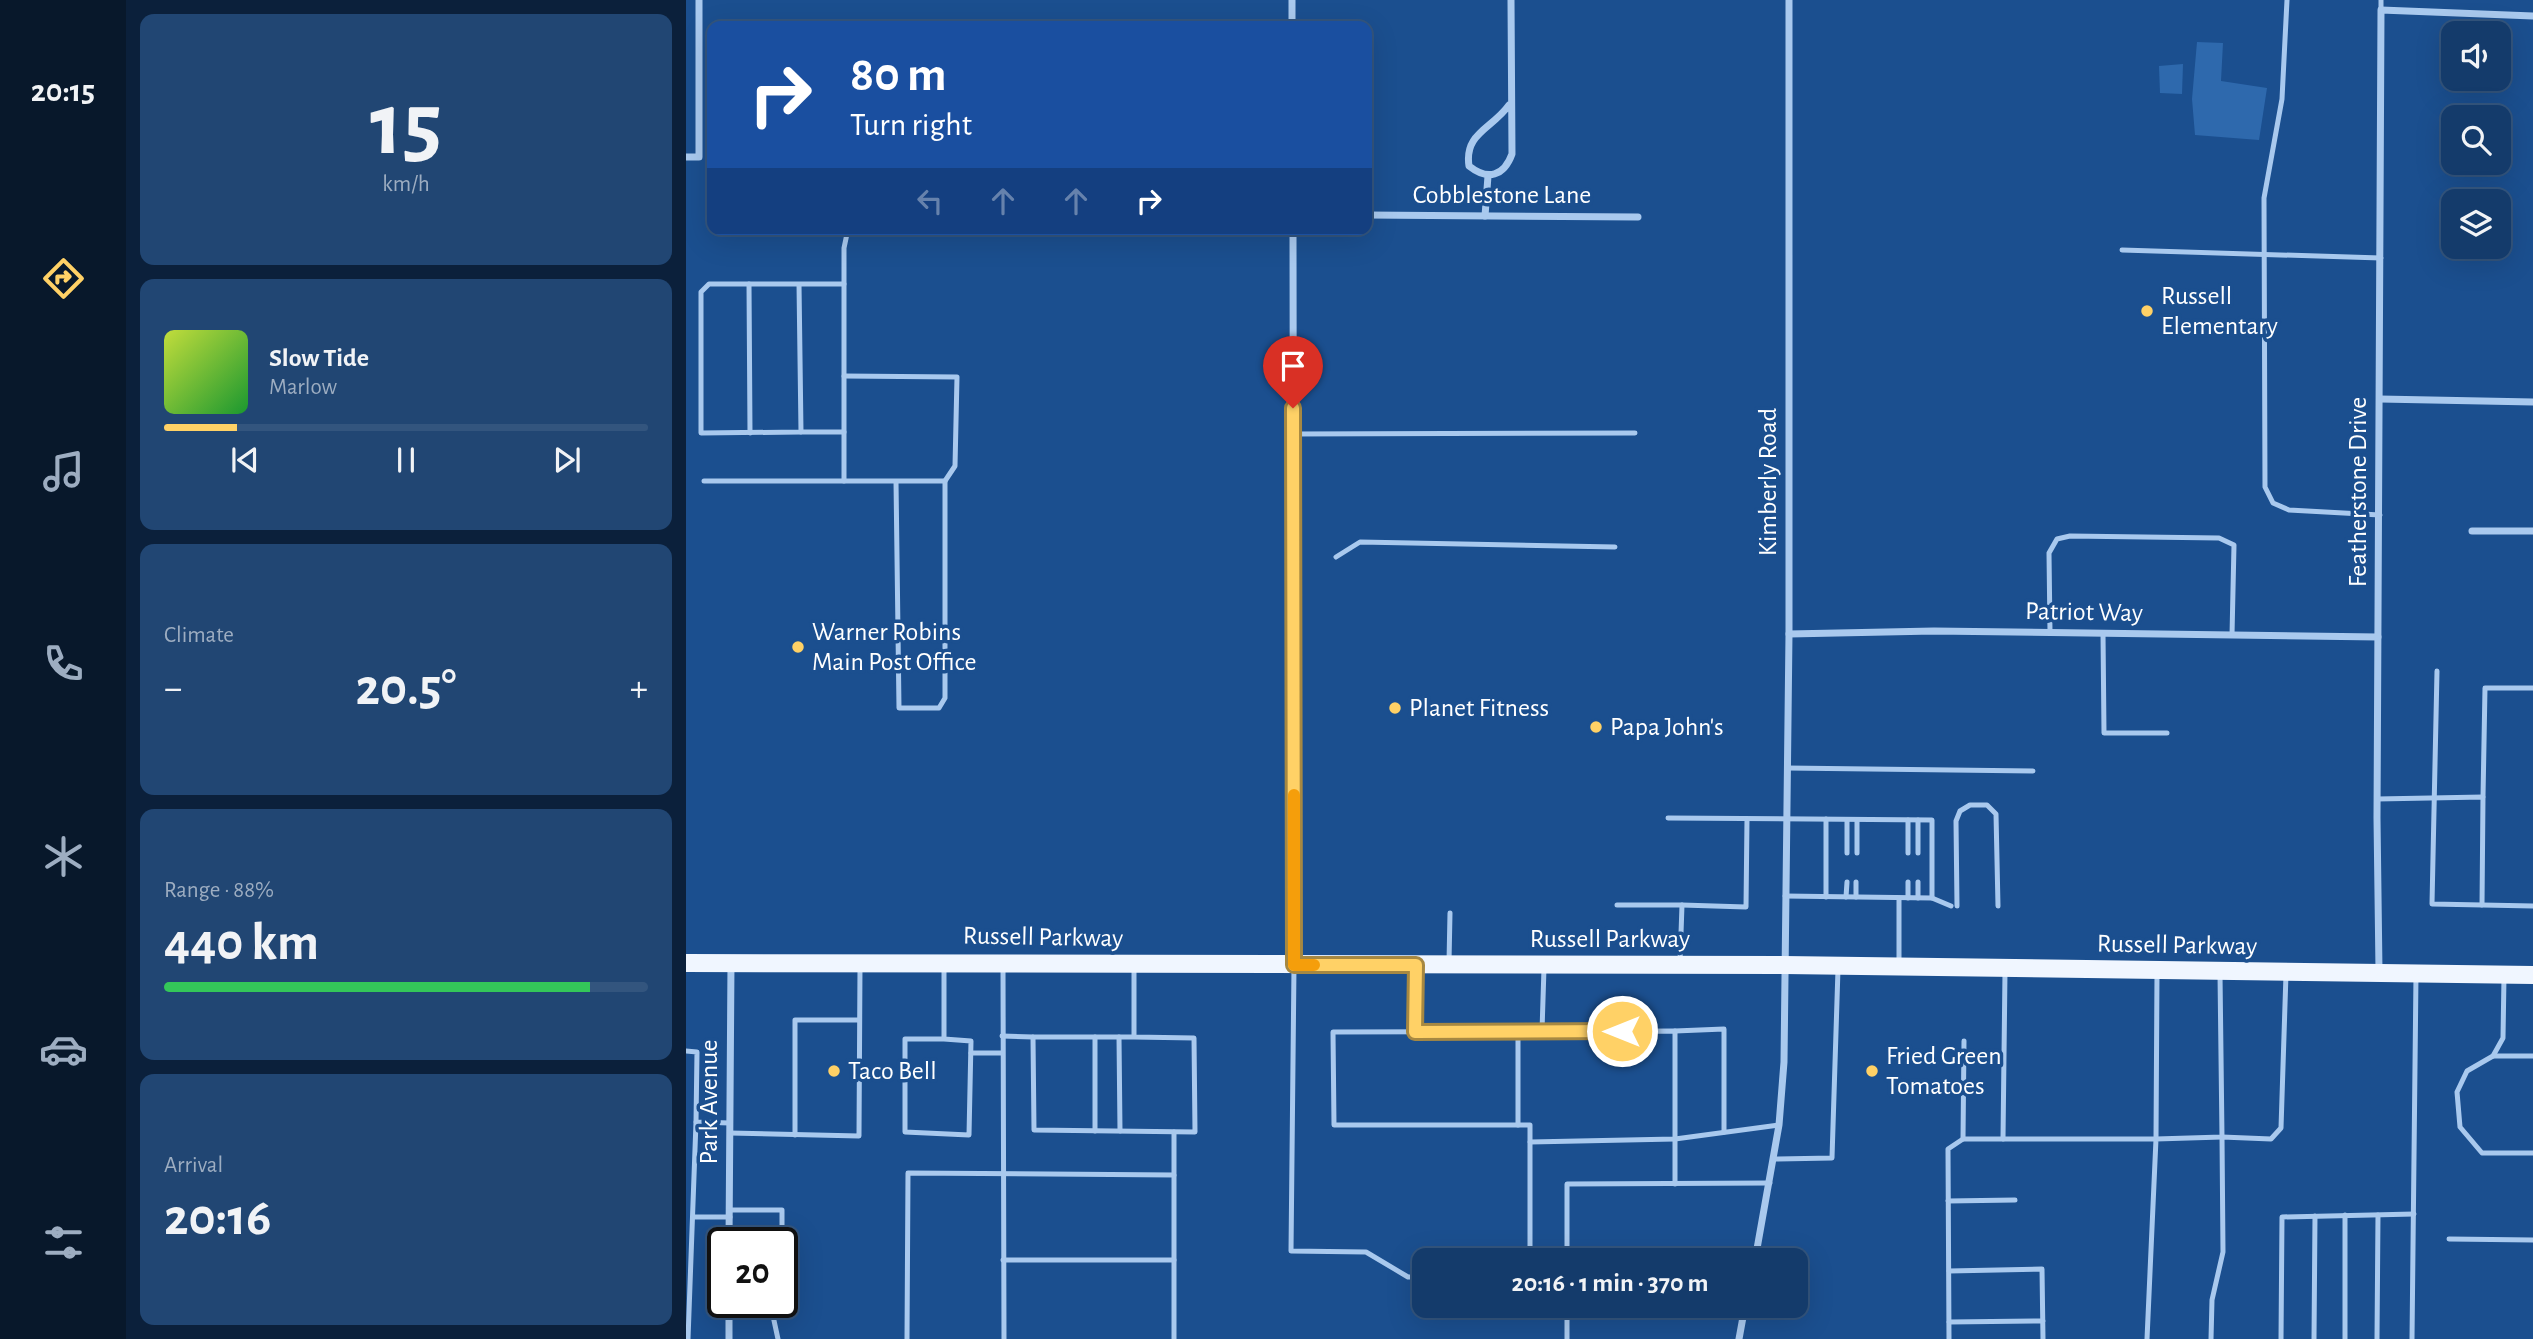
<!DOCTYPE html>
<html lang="en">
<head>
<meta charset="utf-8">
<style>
  body { margin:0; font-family:"Alegreya Sans",sans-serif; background:#214673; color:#f1f3f6; height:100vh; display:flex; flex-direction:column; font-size:26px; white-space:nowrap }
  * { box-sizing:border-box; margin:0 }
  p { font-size:23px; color:#9dadc1 }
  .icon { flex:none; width:38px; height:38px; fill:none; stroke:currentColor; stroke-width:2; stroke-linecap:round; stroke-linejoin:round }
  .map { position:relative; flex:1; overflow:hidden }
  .side { display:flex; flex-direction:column; gap:14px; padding:14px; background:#0b203b; width:560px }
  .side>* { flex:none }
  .top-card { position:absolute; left:21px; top:21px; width:665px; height:214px; border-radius:14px; box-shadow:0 7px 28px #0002,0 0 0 2px #33557e; background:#1a4fa0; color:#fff; overflow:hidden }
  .buttons { position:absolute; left:1755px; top:21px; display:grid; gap:14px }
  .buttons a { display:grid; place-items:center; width:70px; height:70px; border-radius:14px; background:#143b6b; box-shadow:0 7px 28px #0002,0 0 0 2px #33557e; font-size:35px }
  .speed { position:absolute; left:21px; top:1227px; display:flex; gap:14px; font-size:35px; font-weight:700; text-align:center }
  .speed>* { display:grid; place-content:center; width:91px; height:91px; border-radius:50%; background:#143b6b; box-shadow:0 7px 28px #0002,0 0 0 2px #33557e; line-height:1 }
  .speed .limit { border:4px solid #111; border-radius:10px; background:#fff; color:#111 }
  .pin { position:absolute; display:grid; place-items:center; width:60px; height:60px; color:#fff; margin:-72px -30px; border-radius:50% 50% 50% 0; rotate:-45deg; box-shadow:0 0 7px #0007 }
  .pin .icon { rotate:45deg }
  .me { position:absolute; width:77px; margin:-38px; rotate:270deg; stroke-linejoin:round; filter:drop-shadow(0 0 5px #0008) }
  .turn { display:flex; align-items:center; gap:24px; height:147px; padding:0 28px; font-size:32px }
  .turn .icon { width:91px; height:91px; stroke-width:2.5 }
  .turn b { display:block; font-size:49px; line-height:60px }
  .lanes { display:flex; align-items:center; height:66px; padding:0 28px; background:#0003; justify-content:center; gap:35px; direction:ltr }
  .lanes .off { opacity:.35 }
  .big { font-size:52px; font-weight:600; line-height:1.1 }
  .side .tile { flex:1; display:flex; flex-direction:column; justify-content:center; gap:10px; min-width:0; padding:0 24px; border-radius:14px; background:#214673 }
  .side .dial { align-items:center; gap:0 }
  .dial b { font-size:91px; line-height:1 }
  .song { display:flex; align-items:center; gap:21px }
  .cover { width:84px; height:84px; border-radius:10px; background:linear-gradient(135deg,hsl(70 70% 55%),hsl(130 70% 35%)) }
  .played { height:7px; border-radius:4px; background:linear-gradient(90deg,#ffd166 15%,#33557e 15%) }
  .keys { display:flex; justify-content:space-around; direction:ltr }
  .heat { display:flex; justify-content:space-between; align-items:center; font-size:38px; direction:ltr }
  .charge { height:10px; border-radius:5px; background:linear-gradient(90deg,#34c759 88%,#33557e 0) }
  .trip { position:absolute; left:726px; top:1248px; width:396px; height:70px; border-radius:14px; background:#143b6b; box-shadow:0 7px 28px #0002,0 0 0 2px #33557e; font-weight:600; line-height:70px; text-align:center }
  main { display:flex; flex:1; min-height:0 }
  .tabs { display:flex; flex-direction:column; width:126px; justify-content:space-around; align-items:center; background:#08182b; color:#9dadc1 }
  .tabs .icon { width:49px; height:49px }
  .tabs .on { color:#ffd166 }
  .tabs b { font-size:32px; color:#f1f3f6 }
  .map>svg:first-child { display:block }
  .green { fill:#2e69ad }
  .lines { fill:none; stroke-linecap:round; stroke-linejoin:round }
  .lane { stroke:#a9c9ee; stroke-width:5 }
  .street { stroke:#a9c9ee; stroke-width:7 }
  .primary { stroke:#f0f6ff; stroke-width:18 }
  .route-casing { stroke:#a68842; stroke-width:18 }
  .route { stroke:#ffd166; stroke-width:12 }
  .slow { stroke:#f59e0b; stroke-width:12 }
  .poi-dot { fill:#ffd166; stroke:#1b4f8f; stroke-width:2.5 }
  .labels { text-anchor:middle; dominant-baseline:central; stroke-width:7; stroke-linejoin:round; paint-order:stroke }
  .street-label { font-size:26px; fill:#fff; stroke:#1b4f8f }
  .poi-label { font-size:26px; fill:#fff; stroke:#1b4f8f; text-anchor:start }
</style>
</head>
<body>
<main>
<nav class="tabs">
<b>20:15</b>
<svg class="icon on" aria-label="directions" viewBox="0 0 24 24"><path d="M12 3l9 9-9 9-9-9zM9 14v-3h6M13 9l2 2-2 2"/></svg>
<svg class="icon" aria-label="music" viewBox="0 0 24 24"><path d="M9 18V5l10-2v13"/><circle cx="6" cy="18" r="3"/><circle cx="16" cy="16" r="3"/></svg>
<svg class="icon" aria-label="phone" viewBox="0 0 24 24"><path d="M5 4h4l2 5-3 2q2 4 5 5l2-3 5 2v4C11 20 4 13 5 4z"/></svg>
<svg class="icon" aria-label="climate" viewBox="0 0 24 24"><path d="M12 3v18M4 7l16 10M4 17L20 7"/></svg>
<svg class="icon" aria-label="car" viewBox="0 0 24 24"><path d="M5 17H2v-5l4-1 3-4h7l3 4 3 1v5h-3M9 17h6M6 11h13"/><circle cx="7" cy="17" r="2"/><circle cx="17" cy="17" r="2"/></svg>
<svg class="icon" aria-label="filters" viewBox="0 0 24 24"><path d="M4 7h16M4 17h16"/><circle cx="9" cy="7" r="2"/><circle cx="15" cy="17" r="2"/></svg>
</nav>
<section class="side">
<div class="tile dial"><b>15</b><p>km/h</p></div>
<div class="tile">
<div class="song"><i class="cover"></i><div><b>Slow Tide</b><p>Marlow</p></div></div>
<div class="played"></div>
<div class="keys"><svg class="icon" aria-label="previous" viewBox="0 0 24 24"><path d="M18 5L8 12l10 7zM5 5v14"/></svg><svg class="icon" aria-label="pause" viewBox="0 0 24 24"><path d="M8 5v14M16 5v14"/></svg><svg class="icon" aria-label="next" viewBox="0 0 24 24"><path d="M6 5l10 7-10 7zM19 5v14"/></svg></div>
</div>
<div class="tile"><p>Climate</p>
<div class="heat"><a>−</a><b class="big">20.5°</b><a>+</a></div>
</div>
<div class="tile"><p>Range · 88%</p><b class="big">440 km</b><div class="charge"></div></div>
<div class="tile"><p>Arrival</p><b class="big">20:16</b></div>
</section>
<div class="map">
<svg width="1847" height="1339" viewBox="0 0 1847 1339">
  <rect width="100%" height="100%" fill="#1b4f8f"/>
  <!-- green -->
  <g class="green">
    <polygon points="1511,42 1537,43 1535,81 1581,88 1573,140 1509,135 1506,99"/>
    <polygon points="1497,64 1496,94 1474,93 1473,66"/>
  </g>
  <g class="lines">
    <!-- lane -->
    <g class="lane">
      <polyline points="1601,0 1596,99 1578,198 1579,487 1587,503 1603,510 1694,515"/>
      <polyline points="1695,10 1695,0"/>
      <polyline points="162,229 158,248 158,481 210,481 213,708 253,708 259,698 259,481 210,481"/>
      <polyline points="1436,250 1695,258"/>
      <polyline points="63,284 64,433"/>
      <polyline points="113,284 115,432 15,433 15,292 23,284 158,284"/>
      <polyline points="158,376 271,377 269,466 259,481"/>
      <polyline points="115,432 158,432"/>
      <polyline points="607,434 949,433"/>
      <polyline points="18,481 158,481"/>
      <polyline points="650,557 674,542 929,547"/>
      <polyline points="1364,632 1363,553 1371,539 1384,536 1533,538 1548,545 1546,635"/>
      <polyline points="1417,633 1418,733 1481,733"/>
      <polyline points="1751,671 1746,904 1847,906"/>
      <polyline points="1101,768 1347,771"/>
      <polyline points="1797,797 1799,688 1847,688"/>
      <polyline points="1691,799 1797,797 1796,905"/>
      <polyline points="982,818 1246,820 1246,898 1099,896"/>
      <polyline points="1171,820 1171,853"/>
      <polyline points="1232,820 1232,853"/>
      <polyline points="1161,853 1161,820"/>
      <polyline points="1222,853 1222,820"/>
      <polyline points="1170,882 1170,897"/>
      <polyline points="1222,882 1222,898"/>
      <polyline points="1232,882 1232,898"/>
      <polyline points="1140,897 1140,819"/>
      <polyline points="1160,897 1161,882"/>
      <polyline points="1246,898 1265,906"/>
      <polyline points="931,905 996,905 994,962"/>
      <polyline points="996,905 1060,907 1061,819"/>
      <polyline points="1271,906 1270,821 1274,811 1284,805 1301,805 1310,814 1312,906"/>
      <polyline points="763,962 764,913"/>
      <polyline points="1213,964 1213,898"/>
      <polyline points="317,966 318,1339"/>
      <polyline points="448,967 448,1037 347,1037 348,1130 509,1132 508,1038 448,1037"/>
      <polyline points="608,967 605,1251 680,1252 722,1277 738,1277"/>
      <polyline points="1319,972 1317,1139 1470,1139 1471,974"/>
      <polyline points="1818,977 1817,1038 1807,1056 1781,1071 1771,1092 1774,1127 1796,1153 1847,1153"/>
      <polyline points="856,1031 858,968"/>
      <polyline points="989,1031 1038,1029 1038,1132"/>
      <polyline points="729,1032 730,968"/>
      <polyline points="316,1036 347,1037"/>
      <polyline points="409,1037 409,1131"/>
      <polyline points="433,1037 434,1131"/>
      <polyline points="258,1039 285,1041 283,1135 219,1132 219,1039 258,1039 258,965"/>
      <polyline points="1278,1041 1277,1139 1317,1139"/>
      <polyline points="0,1051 11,1052 10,1122 44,1123"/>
      <polyline points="285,1053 315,1053"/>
      <polyline points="1807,1056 1847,1056"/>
      <polyline points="832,1125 832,1031"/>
      <polyline points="488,1132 488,1175"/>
      <polyline points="44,1133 173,1136 174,967"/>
      <polyline points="109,1135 109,1020 173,1020"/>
      <polyline points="844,1142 989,1139 1093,1125"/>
      <polyline points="1088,1159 1146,1158 1152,969"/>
      <polyline points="1262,1201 1329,1200"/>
      <polyline points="44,1210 96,1210 96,1263"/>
      <polyline points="7,1217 44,1217"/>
      <polyline points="1763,1239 1847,1240"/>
      <polyline points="317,1260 488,1260 488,1339"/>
      <polyline points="844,1260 844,1125 648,1125 647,1032 989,1031 989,1184"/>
      <polyline points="881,1260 881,1184 1084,1183"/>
      <polyline points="1263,1271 1356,1269 1357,1339"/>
      <polyline points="84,1302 92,1339"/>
      <polyline points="881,1306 881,1339"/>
      <polyline points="1263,1322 1357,1321"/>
      <polyline points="2,1339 10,1122"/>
      <polyline points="221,1339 222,1173 488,1175 488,1260"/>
      <polyline points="1263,1339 1262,1149 1277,1139"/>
      <polyline points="1461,1339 1470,1139 1536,1137 1534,974"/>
      <polyline points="1525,1339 1526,1300 1537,1252 1536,1137 1585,1139 1595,1128 1600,974"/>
      <polyline points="1595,1339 1596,1217 1728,1214"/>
      <polyline points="1628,1339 1629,1216"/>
      <polyline points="1659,1339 1659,1215"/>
      <polyline points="1691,1339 1692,1215"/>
      <polyline points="1726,1339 1730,975"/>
    </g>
    <!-- street -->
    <g class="street">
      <polyline points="606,0 606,26"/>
      <path d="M823 105C806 129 778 133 783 166 802 181 818 176 826 154L825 0"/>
      <polyline points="0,157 13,157 13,0"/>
      <polyline points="681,215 952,217"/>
      <polyline points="799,216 802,176"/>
      <polyline points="607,229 608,965"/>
      <polyline points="1694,399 1847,402"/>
      <polyline points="1786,531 1847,531"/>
      <polyline points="1103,634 1248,631 1692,637"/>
      <polyline points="1693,971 1691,818 1695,10 1847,16"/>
      <polyline points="43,1242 45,963"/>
      <polyline points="1069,1260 1093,1125 1098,1062 1103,634 1103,0"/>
      <polyline points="43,1339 43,1302"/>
      <polyline points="1053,1339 1059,1306"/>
    </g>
    <!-- primary -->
    <polyline class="primary" points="0,963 1098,965 1847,975"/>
  </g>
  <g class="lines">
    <!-- route casing -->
    <g class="route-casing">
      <polyline id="route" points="607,408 608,965 730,965 729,1032 936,1031"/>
    </g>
    <!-- route -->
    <use href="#route" class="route"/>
    <!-- slow -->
    <polyline class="slow" points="608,795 608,965 628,965"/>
  </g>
  <!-- markers -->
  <g class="poi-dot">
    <circle cx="1461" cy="311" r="7"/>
    <circle cx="112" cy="647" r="7"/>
    <circle cx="709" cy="708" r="7"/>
    <circle cx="910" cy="727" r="7"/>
    <circle cx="148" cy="1071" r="7"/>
    <circle cx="1186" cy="1071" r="7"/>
  </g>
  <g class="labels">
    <!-- street labels -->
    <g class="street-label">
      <text x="816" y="195">Cobblestone Lane</text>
      <text transform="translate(1082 482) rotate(-90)">Kimberly Road</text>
      <text transform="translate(1672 492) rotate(-90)">Featherstone Drive</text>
      <text transform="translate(1398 612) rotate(1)">Patriot Way</text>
      <text transform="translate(357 937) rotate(1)">Russell Parkway</text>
      <text x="924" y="939">Russell Parkway</text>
      <text transform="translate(1491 945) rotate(1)">Russell Parkway</text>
      <text transform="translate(23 1102) rotate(-90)">Park Avenue</text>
    </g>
    <!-- poi labels -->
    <g class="poi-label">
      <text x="1475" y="296">Russell<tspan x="1475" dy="30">Elementary</tspan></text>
      <text x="126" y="632">Warner Robins<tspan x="126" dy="30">Main Post Office</tspan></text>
      <text x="723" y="708">Planet Fitness</text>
      <text x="924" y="727">Papa John's</text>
      <text x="1200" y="1056">Fried Green<tspan x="1200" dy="30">Tomatoes</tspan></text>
      <text x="162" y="1071">Taco Bell</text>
    </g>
  </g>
</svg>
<div class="buttons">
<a><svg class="icon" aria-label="sound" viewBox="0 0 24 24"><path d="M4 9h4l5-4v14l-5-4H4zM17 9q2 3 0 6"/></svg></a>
<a><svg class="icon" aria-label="search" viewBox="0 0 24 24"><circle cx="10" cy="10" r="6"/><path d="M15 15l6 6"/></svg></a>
<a><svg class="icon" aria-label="layers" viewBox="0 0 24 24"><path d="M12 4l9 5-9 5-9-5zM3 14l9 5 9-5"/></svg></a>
</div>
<div class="speed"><div class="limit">20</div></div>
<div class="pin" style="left:607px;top:408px;background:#d93025"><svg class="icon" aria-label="arrive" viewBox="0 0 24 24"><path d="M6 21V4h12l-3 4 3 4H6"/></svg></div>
<svg class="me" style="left:936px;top:1031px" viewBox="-20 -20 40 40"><circle r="17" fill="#ffd166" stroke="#fff" stroke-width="3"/><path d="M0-11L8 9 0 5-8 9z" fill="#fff"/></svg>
<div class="trip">20:16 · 1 min · 370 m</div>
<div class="top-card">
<div class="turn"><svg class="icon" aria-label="right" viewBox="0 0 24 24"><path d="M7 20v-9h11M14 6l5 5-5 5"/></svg><div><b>80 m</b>Turn right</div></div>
<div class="lanes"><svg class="icon off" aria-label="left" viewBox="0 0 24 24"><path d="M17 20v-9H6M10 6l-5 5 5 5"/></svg><svg class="icon off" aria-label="ahead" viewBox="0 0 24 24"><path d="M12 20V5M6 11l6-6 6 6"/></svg><svg class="icon off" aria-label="ahead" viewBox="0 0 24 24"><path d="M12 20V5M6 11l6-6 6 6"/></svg><svg class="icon" aria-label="right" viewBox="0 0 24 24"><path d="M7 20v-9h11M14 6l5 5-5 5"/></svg></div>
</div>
</div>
</main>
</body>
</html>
